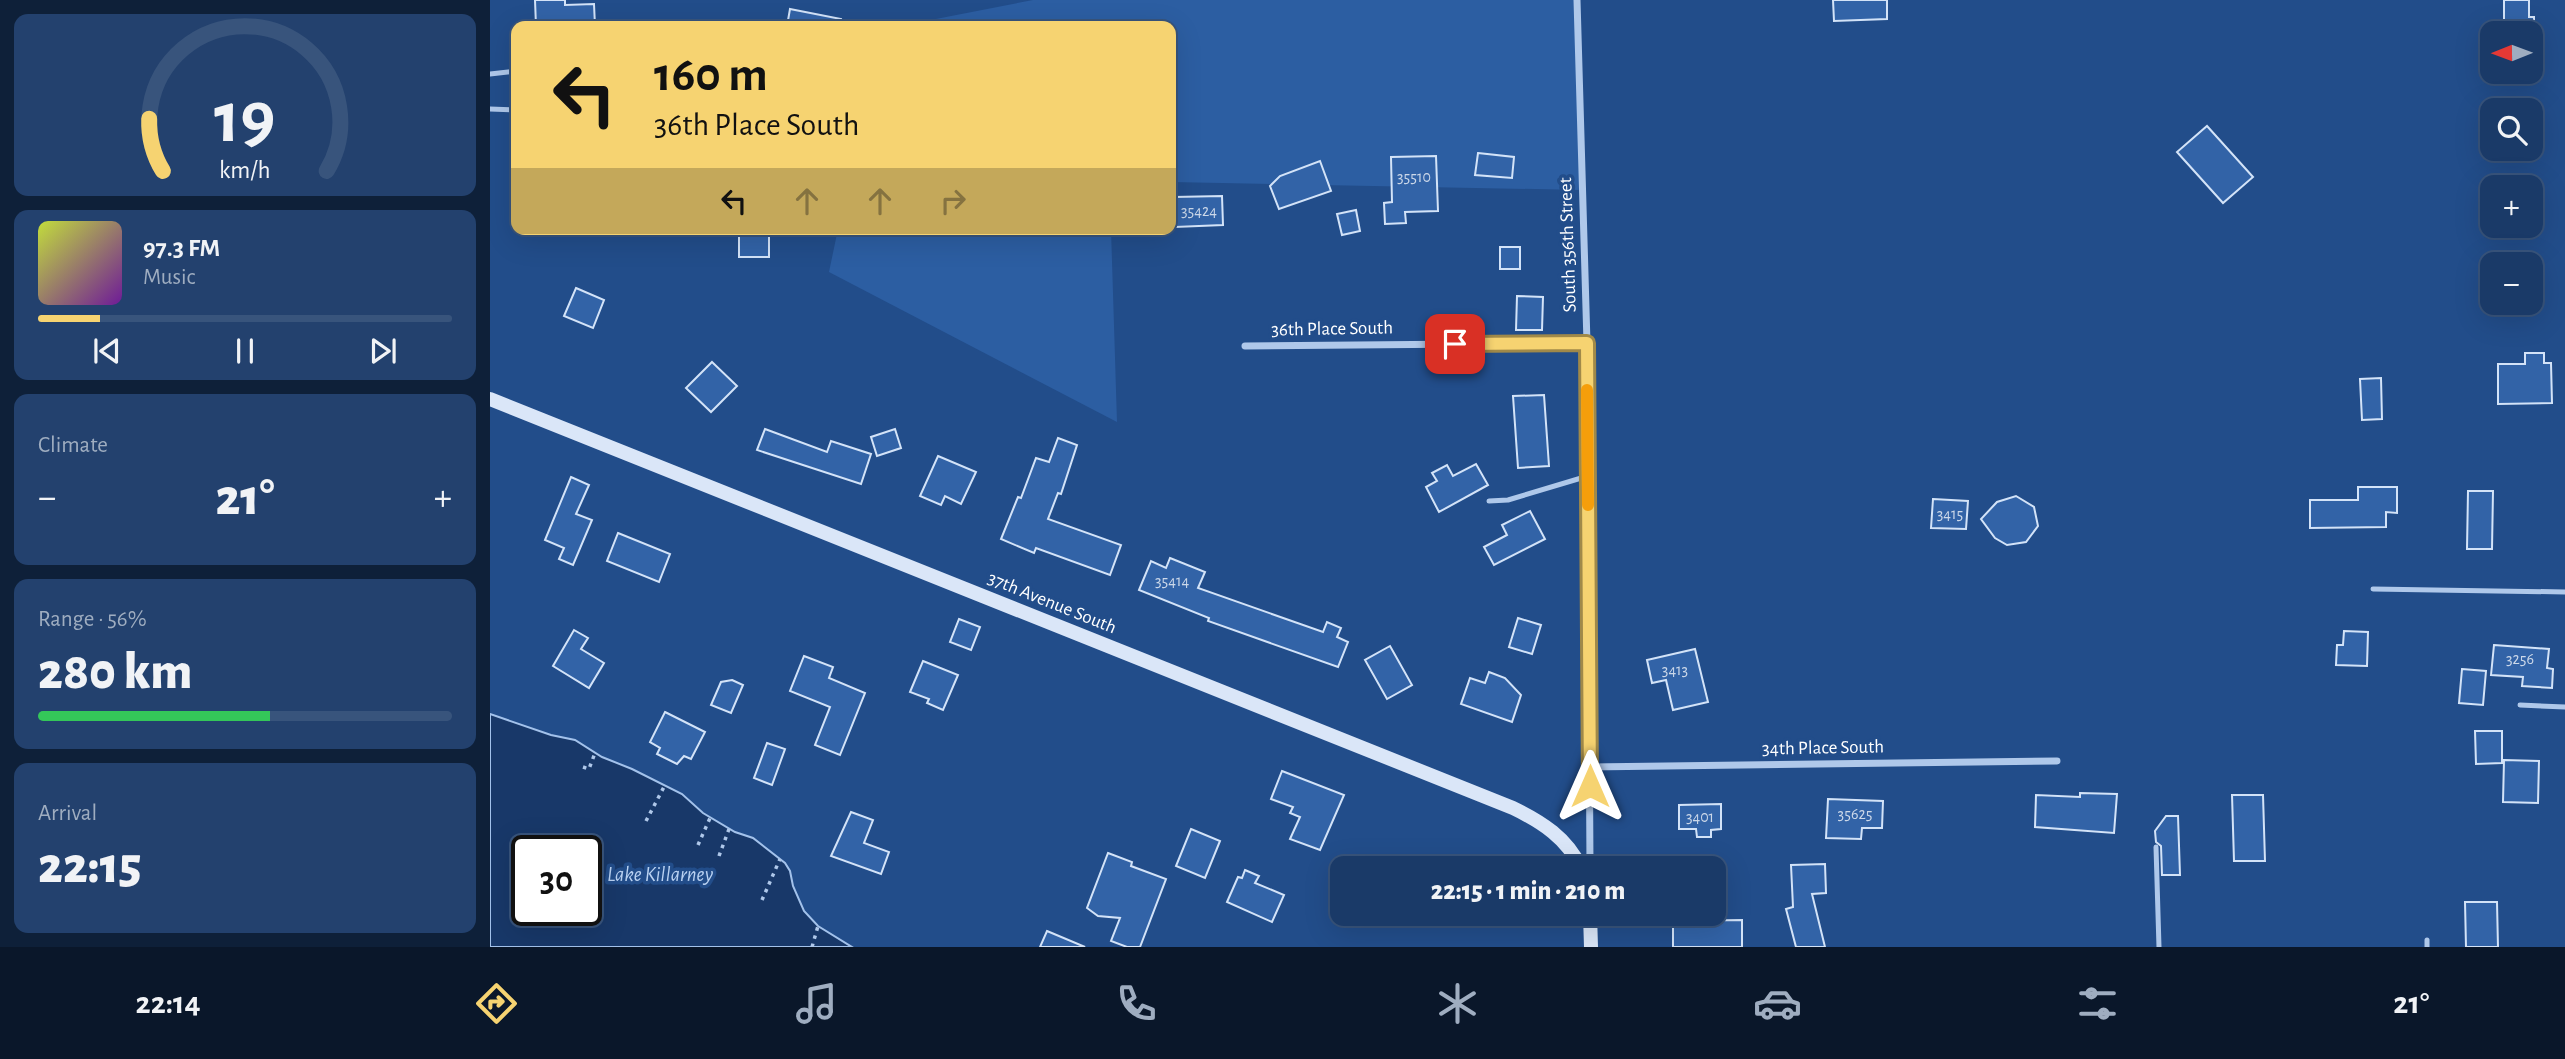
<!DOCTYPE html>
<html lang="en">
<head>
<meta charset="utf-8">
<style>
  body { margin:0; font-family:"Alegreya Sans",sans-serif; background:#23416e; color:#f1f3f6; height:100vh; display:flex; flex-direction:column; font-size:26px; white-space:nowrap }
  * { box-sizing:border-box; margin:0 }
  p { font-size:23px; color:#9fadc0 }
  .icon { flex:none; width:38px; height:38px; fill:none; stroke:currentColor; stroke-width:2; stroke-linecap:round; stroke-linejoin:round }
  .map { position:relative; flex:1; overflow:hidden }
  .side { display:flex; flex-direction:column; gap:14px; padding:14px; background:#0e2039; width:490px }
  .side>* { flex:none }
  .hud { position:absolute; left:21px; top:21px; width:665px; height:214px; border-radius:14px; box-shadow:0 7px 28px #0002,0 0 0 2px #38547c; background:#f6d371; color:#111; overflow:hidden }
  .needle { width:46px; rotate:269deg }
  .fabs { position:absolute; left:1990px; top:21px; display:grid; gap:14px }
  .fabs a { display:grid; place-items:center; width:63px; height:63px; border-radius:14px; background:#1a3a68; box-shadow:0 7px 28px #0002,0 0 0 2px #38547c; font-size:35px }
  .speed { position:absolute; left:21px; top:835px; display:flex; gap:14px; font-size:35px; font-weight:700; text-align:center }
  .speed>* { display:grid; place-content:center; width:91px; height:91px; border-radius:50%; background:#1a3a68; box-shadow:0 7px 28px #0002,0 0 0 2px #38547c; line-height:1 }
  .speed .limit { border:4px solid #111; border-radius:10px; background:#fff; color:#111 }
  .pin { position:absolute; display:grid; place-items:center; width:60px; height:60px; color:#fff; margin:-30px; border-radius:14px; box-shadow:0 4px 10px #0006 }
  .me { position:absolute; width:77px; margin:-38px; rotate:0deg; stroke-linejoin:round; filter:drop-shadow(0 0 5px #0008) }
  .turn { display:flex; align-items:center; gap:24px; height:147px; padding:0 28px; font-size:32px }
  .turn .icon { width:91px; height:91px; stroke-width:2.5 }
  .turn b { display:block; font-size:49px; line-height:60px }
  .lanes { display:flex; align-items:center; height:66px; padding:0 28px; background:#0003; justify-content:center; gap:35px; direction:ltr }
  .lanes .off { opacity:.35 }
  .big { font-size:52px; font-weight:800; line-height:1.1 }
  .side .widget { flex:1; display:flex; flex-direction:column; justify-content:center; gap:10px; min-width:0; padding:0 24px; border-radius:14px; background:#23416e }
  .side .dial { align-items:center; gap:0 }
  .dial svg { height:182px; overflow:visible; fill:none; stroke:#38547c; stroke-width:7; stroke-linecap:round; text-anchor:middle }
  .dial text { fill:#f1f3f6; stroke:none }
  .song { display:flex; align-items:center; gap:21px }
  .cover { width:84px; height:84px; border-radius:10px; background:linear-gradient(135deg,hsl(70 70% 55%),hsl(280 70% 35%)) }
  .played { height:7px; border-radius:4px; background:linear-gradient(90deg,#f6d371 15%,#38547c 15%) }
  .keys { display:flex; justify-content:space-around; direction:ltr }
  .heat { display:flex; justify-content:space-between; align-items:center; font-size:38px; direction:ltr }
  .charge { height:10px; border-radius:5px; background:linear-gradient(90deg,#34c759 56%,#38547c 0) }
  .trip { position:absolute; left:840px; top:856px; width:396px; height:70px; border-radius:14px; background:#1a3a68; box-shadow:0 7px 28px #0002,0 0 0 2px #38547c; font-weight:800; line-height:70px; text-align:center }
  .tabs { display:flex; height:112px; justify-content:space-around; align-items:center; background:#0a172a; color:#9fadc0 }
  .tabs .icon { width:49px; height:49px }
  .tabs .current { color:#f6d371 }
  .tabs b { font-size:32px; color:#f1f3f6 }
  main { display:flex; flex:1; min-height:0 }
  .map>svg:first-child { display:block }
  .green { fill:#2c5ea2 }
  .water { fill:#183869; stroke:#a3c2eb; stroke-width:2; fill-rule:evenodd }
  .building { fill:#3263a7; stroke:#d3e3f8; stroke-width:2 }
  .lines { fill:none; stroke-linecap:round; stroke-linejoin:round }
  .path { stroke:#afc8ea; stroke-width:3.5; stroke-dasharray:3.5 5; stroke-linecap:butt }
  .lane { stroke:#afc8ea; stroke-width:5 }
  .street { stroke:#afc8ea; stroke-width:7 }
  .secondary { stroke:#dae6f8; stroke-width:14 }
  .route-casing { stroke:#a08949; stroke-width:18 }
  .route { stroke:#f6d371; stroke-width:12 }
  .slow { stroke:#f59e0b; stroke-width:12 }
  .labels { text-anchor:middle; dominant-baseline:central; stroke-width:7; stroke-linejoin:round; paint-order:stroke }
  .number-label { font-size:16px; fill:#ccd8e9 }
  .street-label { font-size:19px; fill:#fff; stroke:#224d8a }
  .water-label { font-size:21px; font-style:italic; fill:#bad2f2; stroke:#224d8a }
</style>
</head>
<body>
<main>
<section class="side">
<div class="widget dial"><svg viewBox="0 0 100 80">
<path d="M14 69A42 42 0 1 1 86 69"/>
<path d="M14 69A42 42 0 0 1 8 46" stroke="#f6d371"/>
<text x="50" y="56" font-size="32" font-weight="700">19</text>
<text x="50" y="72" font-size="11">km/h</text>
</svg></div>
<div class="widget">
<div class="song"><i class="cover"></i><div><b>97.3 FM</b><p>Music</p></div></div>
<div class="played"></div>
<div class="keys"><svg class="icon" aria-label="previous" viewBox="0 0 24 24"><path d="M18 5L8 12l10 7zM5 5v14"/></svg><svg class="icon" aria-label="pause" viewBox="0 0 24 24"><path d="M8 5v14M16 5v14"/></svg><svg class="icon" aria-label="next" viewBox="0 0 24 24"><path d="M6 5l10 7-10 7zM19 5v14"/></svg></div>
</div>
<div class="widget"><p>Climate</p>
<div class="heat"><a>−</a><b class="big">21°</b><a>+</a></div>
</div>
<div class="widget"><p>Range · 56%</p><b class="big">280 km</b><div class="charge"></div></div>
<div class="widget"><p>Arrival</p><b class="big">22:15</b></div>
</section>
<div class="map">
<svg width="2075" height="947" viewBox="0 0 2075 947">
  <rect width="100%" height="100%" fill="#224d8a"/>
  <!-- green -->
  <g class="green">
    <polygon points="543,0 1090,0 1092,190 681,182 681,26 410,26"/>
    <polygon points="348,229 621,229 627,422 339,272"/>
  </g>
  <!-- water -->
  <path class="water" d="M0 714 61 735 85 740 112 757 142 769 192 794 213 813 245 832 263 838 295 863 300 871 303 886 314 911 328 926 362 947H0ZM37 850H96V910H37Z"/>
  <!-- building -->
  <g class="building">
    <polygon points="45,0 75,0 75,5 104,4 105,26 46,26"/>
    <polygon points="1343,0 1397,0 1397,19 1344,21"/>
    <polygon points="2014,0 2039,0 2039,17 2044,17 2044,33 2014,33"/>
    <polygon points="300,9 351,19 350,26 297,26"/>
    <polygon points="1717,126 1763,177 1733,203 1687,152"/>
    <polygon points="988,153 1024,157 1022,178 985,175"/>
    <polygon points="946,156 948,211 915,212 916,223 895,224 894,203 902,202 901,157"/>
    <polygon points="830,161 841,191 789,209 780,186 790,176"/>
    <polygon points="732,196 733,225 685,227 684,197"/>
    <polygon points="866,210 870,231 852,235 847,214"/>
    <rect x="249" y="229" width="30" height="28"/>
    <rect x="1010" y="247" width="20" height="22"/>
    <polygon points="86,288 114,300 103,328 74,316"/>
    <polygon points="1027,296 1053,297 1052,330 1026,330"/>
    <polygon points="2035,353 2054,353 2054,363 2061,363 2062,403 2008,404 2008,364 2035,364"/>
    <polygon points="222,362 247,386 221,412 196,388"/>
    <polygon points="1891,378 1892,419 1872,420 1870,379"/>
    <polygon points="1054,395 1059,466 1028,468 1023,396"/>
    <polygon points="275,429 337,452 341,441 381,454 371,484 267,450"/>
    <polygon points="405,429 411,448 387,456 381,437"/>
    <polygon points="568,438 587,445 571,494 568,493 558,519 631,545 620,575 546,548 544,553 511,539 528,497 531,498 546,458 559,462"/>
    <polygon points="448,456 486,472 471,504 455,496 451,505 430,496"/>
    <polygon points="986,464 998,485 949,512 936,487 947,481 942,473 957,465 963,476"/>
    <polygon points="81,477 99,485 86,514 102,520 83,565 69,559 74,548 55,540"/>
    <polygon points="1868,487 1907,487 1907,513 1896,512 1896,527 1820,528 1820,500 1868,500"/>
    <polygon points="1978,491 2003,491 2002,549 1977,549"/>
    <polygon points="1526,496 1544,507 1548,526 1536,542 1517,545 1505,538 1491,519 1507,502"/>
    <polygon points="1443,499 1478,501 1476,529 1441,528"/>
    <polygon points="1040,511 1055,539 1004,565 994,547 1017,535 1012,525"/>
    <polygon points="128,533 180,554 169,582 117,561"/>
    <polygon points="680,558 715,572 708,588 833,632 837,622 851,628 847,637 858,642 848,667 718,621 719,618 649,590 661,561 676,568"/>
    <polygon points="1028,618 1051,625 1042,654 1019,647"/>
    <polygon points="469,619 490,627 481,650 460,642"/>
    <polygon points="84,630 98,638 91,649 114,663 99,688 63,666"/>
    <polygon points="1854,631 1878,632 1877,666 1846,665 1847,645 1853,645"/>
    <polygon points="2004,645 2059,649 2057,668 2063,669 2062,688 2032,686 2033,677 2001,675"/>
    <polygon points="900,646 922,685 897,699 875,660"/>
    <polygon points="1205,649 1218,702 1183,710 1176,680 1162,683 1157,660"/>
    <polygon points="314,656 343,667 339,678 375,693 350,755 325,745 340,707 300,691"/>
    <polygon points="433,661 468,675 453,710 437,703 439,699 420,692"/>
    <polygon points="1972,669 1996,671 1993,705 1969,703"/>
    <polygon points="999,672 1015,678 1031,695 1022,722 971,704 980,678 995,683"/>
    <polygon points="242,680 253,685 241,713 221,705 231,682"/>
    <polygon points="175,712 215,732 201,759 194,756 187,764 167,754 170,748 160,742"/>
    <polygon points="1985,731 2012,731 2012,763 1986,764"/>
    <polygon points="277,743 295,749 282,785 264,778"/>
    <polygon points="2014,760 2049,761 2048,803 2013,802"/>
    <polygon points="792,771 854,795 830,850 800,839 810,817 800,813 803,807 781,799"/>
    <polygon points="1590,793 1627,794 1624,833 1545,827 1546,795 1590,797"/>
    <polygon points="1742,795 1773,795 1775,861 1744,861"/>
    <polygon points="1338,799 1393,801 1392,828 1372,828 1371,839 1336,838"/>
    <polygon points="1231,804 1231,829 1221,830 1221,837 1207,837 1206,829 1189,829 1189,805"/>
    <polygon points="361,812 383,820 374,843 399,852 391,874 341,856"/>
    <polygon points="1676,816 1688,816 1690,875 1672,875 1671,846 1666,842 1665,831"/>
    <polygon points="701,829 730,841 715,878 686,866"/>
    <polygon points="618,853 642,862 641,866 676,879 650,947 637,947 621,941 630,918 608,916 597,908"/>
    <polygon points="1335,864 1336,893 1322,894 1335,947 1306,947 1296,909 1303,907 1301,865"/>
    <polygon points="755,870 769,876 765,883 794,895 782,922 737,902 748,877 752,878"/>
    <polygon points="1975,902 2007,902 2008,947 1976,947"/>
    <polygon points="1252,920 1252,947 1183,947 1183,921"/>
    <polygon points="557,931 595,947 550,947"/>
  </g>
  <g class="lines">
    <!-- path -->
    <g class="path">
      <polyline points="93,767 99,769 105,753"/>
      <polyline points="156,821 175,785"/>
      <polyline points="208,845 220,818"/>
      <polyline points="229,856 239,829"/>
      <polyline points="272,900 290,859"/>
      <polyline points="322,947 328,926"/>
    </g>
    <!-- lane -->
    <g class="lane">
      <polyline points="0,74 26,71"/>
      <polyline points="0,109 26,110"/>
      <polyline points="999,501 1018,500 1098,476"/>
      <polyline points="1883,589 2075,592"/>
      <polyline points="2030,705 2075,707"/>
      <polyline points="1666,847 1669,947"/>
      <polyline points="1937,947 1937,940"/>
    </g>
    <!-- street -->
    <g class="street">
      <polyline points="1087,0 1097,343 1100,868"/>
      <polyline points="755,346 1097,343"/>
      <polyline points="1099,767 1567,761"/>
    </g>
    <!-- secondary -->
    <g class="secondary">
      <path d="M0 399 1023 808C1052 822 1077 838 1091 868"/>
      <polyline points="1100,914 1101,947"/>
    </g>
  </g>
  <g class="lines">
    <!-- route casing -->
    <g class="route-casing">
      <polyline id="route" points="965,344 1097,343 1100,786"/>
    </g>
    <!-- route -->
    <use href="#route" class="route"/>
    <!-- slow -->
    <polyline class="slow" points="1097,390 1098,505"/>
  </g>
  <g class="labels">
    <!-- number labels -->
    <g class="number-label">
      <text x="924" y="177">35510</text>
      <text x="709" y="211">35424</text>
      <text x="1460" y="514">3415</text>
      <text x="682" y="581">35414</text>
      <text x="2030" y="659">3256</text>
      <text x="1185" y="670">3413</text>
      <text x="1365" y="814">35625</text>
      <text x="1210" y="817">3401</text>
    </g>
    <!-- street labels -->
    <g class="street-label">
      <text transform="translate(1078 245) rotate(-92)">South 356th Street</text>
      <text transform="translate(842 329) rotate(-1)">36th Place South</text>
      <text transform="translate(562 603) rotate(22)">37th Avenue South</text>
      <text transform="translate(1333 748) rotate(-1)">34th Place South</text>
    </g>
    <!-- water labels -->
    <g class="water-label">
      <text x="170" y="874">Lake Killarney</text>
    </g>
  </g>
</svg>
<div class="fabs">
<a><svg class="needle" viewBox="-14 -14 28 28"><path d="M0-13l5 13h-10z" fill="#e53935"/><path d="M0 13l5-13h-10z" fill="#9fadc0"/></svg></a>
<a><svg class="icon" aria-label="search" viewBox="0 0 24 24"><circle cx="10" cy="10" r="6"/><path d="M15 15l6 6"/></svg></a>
<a>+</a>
<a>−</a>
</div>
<div class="speed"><div class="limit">30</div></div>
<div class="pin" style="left:965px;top:344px;background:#d93025"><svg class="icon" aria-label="arrive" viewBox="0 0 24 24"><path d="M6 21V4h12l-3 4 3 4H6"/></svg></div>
<svg class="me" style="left:1100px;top:786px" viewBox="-20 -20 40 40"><path d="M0-17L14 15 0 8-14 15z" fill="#f6d371" stroke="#fff" stroke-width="4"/></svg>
<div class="trip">22:15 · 1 min · 210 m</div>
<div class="hud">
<div class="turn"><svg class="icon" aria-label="left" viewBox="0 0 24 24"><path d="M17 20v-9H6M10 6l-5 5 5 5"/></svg><div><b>160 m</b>36th Place South</div></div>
<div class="lanes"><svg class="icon" aria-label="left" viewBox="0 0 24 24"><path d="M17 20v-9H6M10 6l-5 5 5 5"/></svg><svg class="icon off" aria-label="ahead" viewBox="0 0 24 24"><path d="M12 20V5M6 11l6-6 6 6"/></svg><svg class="icon off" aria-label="ahead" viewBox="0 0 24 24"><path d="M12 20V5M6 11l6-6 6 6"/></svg><svg class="icon off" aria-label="right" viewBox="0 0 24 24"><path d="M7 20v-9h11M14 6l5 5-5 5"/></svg></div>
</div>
</div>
</main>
<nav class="tabs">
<b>22:14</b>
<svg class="icon current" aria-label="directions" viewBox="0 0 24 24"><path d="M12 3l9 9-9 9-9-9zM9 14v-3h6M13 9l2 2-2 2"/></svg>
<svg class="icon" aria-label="music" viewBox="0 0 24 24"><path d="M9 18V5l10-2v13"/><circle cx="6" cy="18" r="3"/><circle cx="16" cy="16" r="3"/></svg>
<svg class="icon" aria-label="phone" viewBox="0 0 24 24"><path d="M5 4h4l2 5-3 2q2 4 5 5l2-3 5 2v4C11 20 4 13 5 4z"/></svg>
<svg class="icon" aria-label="climate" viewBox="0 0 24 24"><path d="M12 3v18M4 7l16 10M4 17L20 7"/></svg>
<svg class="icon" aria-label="car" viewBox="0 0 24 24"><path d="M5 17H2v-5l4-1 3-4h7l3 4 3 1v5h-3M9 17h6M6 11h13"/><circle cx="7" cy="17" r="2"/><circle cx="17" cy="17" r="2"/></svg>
<svg class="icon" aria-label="filters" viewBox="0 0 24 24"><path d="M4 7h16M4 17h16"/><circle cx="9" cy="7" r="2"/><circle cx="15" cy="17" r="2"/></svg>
<b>21°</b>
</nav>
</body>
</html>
